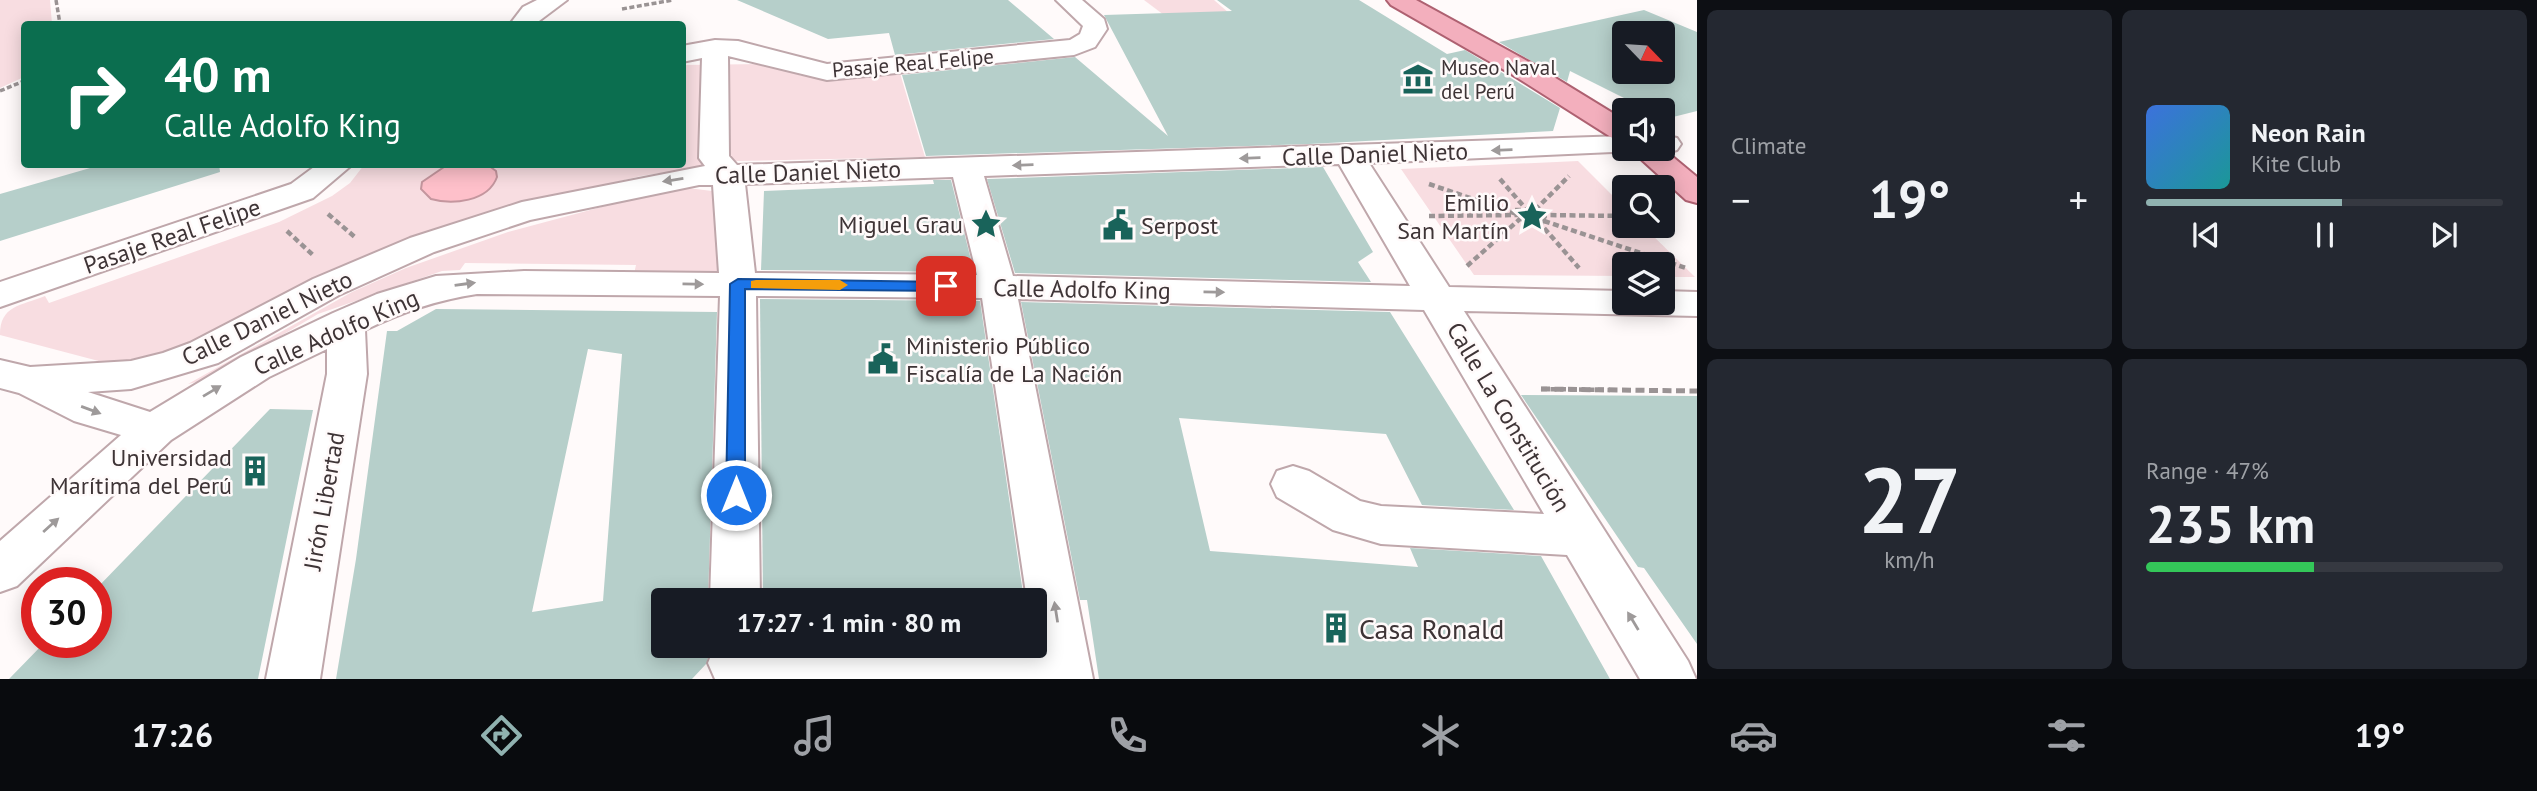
<!DOCTYPE html>
<html lang="en">
<head>
<meta charset="utf-8">
<style>
  body { margin:0; font-family:"PT Sans",sans-serif; background:#242831; color:#f1f3f6; height:100vh; display:flex; flex-direction:column; font-size:26px; white-space:nowrap }
  * { box-sizing:border-box; margin:0 }
  p { font-size:23px; color:#9ea1a6 }
  .icon { flex:none; width:38px; height:38px; fill:none; stroke:currentColor; stroke-width:2; stroke-linecap:round; stroke-linejoin:round }
  .map { position:relative; flex:1; overflow:hidden }
  .details { display:flex; flex-direction:column; gap:10px; padding:10px; background:#0d0f14; width:840px }
  .details>* { flex:none }
  .hud { position:absolute; left:21px; top:21px; width:665px; height:147px; border-radius:7px; box-shadow:0 4px 18px #0003; background:#0b6e4f; color:#fff; overflow:hidden }
  .needle { width:46px; rotate:115deg }
  .controls { position:absolute; left:1612px; top:21px; display:grid; gap:14px }
  .controls a { display:grid; place-items:center; width:63px; height:63px; border-radius:7px; background:#171b24; box-shadow:0 4px 18px #0003; font-size:35px }
  .speed { position:absolute; left:21px; top:567px; display:flex; gap:14px; font-size:35px; font-weight:700; text-align:center }
  .speed>* { display:grid; place-content:center; width:91px; height:91px; border-radius:50%; background:#171b24; box-shadow:0 4px 18px #0003; line-height:1 }
  .speed .limit { border:10px solid #d22; background:#fff; color:#111 }
  .pin { position:absolute; display:grid; place-items:center; width:60px; height:60px; color:#fff; margin:-30px; border-radius:14px; box-shadow:0 4px 10px #0006 }
  .me { position:absolute; width:77px; margin:-38px; rotate:0deg; stroke-linejoin:round; filter:drop-shadow(0 0 5px #0008) }
  .turn { display:flex; align-items:center; gap:24px; height:147px; padding:0 28px; font-size:32px }
  .turn .icon { width:91px; height:91px; stroke-width:2.5 }
  .turn b { display:block; font-size:49px; line-height:60px }
  .big { font-size:52px; font-weight:800; line-height:1.1 }
  .details .widget { flex:1; display:flex; flex-direction:column; justify-content:center; gap:10px; min-width:0; padding:0 24px; border-radius:10px; background:#242831 }
  .details .dial { align-items:center; gap:0 }
  .dial b { font-size:91px; line-height:1 }
  .song { display:flex; align-items:center; gap:21px }
  .cover { width:84px; height:84px; border-radius:10px; background:linear-gradient(135deg,hsl(220 70% 55%),hsl(180 70% 35%)) }
  .played { height:7px; border-radius:4px; background:linear-gradient(90deg,#90b2b0 55%,#363941 55%) }
  .keys { display:flex; justify-content:space-around; direction:ltr }
  .heat { display:flex; justify-content:space-between; align-items:center; font-size:38px; direction:ltr }
  .charge { height:10px; border-radius:5px; background:linear-gradient(90deg,#34c759 47%,#363941 0) }
  .details .tiles { flex:1; display:grid; gap:10px; grid-template-columns:repeat(2,1fr) }
  .trip { position:absolute; left:651px; top:588px; width:396px; height:70px; border-radius:7px; background:#171b24; box-shadow:0 4px 18px #0003; font-weight:800; line-height:70px; text-align:center }
  .tab-bar { display:flex; height:112px; justify-content:space-around; align-items:center; background:#090b0e; color:#9ea1a6 }
  .tab-bar .icon { width:49px; height:49px }
  .tab-bar .on { color:#90b2b0 }
  .tab-bar b { font-size:32px; color:#f1f3f6 }
  main { display:flex; flex:1; min-height:0 }
  .map>svg:first-child { display:block }
  .green { fill:#f8dde1 }
  .water { fill:#fec0ca; stroke:#c4969e; stroke-width:2 }
  .building { fill:#b6cfca; fill-rule:evenodd }
  .lines { fill:none; stroke-linecap:round; stroke-linejoin:round }
  .minor-casing { stroke:#bfa7ab; stroke-width:4 }
  .major-casing { stroke:#ae6171; stroke-width:4 }
  .path-far2 { stroke:#9a9394; stroke-width:3.5; stroke-dasharray:5 2.5; stroke-linecap:butt }
  .path-far1 { stroke:#9a9394; stroke-width:4.5; stroke-dasharray:6 3.5; stroke-linecap:butt }
  .path { stroke:#9a9394; stroke-width:5; stroke-dasharray:9 4.5; stroke-linecap:butt }
  .minor { fill:#fff; fill-rule:evenodd }
  .major { fill:#f3afbd; fill-rule:evenodd }
  .oneway { fill:#9e9a9a }
  .route { fill:#1a73e8; stroke:#114b97; stroke-width:2 }
  .slow { fill:#f59e0b }
  .labels { text-anchor:middle; dominant-baseline:central; stroke-width:5; stroke-linejoin:round; paint-order:stroke }
  .far-street-label { font-size:21px; fill:#3e3436; stroke:#fffafa }
  .far-poi-label { font-size:21px; fill:#3e3436; stroke:#fffafa; text-anchor:start }
  .street-label { font-size:24px; fill:#3e3436; stroke:#fffafa }
  .poi-label { font-size:24px; fill:#3e3436; stroke:#fffafa; text-anchor:end }
  .near-poi-label { font-size:28px; fill:#3e3436; stroke:#fffafa; text-anchor:start }
</style>
</head>
<body>
<main>
<div class="map">
<svg width="1697" height="679" viewBox="0 0 1697 679">
  <rect width="100%" height="100%" fill="#fffafa"/>
  <!-- green -->
  <g class="green">
    <polygon points="0,0 50,0 52,24 24,24 24,77 0,88"/>
    <polygon points="1144,0 1214,0 1237,20 1172,21"/>
    <path d="M765 64 802 76 821 77 899 70 925 157 738 161 641 176 532 202 155 360 110 364 0 335C0 305 21 306 45 296L49 303 279 222 332 196 350 183 364 165 682 164 683 65Z"/>
    <polygon points="1578,161 1624,207 1624,226 1643,226 1695,277 1663,277 1662,264 1624,264 1624,276 1474,275 1401,169"/>
    <polygon points="688,188 720,192 721,270 712,274 634,274 636,265 465,263 460,270 442,271 318,314 230,366 201,381 188,384 352,292 406,268 508,232 650,194"/>
  </g>
  <!-- water -->
  <path class="water" d="M447 165H488L496 171 497 177C488 202 452 205 431 199L421 189 422 182Z"/>
  <!-- building -->
  <g class="building">
    <polygon points="737,0 1008,0 1054,39 895,55 889,33 828,39"/>
    <polygon points="1217,0 1359,0 1447,54 1465,50 1560,108 1553,131 1309,144 926,156 902,75 1075,57 1168,136 1104,15 1232,11"/>
    <path d="M1644 10 1697 32V111L1665 119 1662 110H1648L1570 71 1567 82 1499 42ZM1624 33H1662V72H1624Z"/>
    <polygon points="104,164 219,164 220,172 0,241 0,194"/>
    <polygon points="1323,167 1373,252 1358,262 1371,282 1015,273 987,179"/>
    <polygon points="933,180 951,180 974,272 761,270 764,191 934,184"/>
    <polygon points="760,299 980,301 1024,600 763,600"/>
    <polygon points="1021,302 1390,312 1514,510 1422,505 1386,434 1179,418 1210,551 1418,567 1410,548 1541,556 1610,679 1099,679 1087,600 1080,600"/>
    <path d="M436 309 717 312 708 600H663V646H712L706 664 692 679H336L356 559 387 331H397ZM588 349 622 354 603 601 532 612Z"/>
    <polygon points="1521,395 1697,396 1697,644 1644,568 1638,567"/>
    <polygon points="270,409 313,410 258,679 9,679 45,642 96,642 96,589"/>
  </g>
  <g class="lines">
    <!-- minor casing -->
    <g class="minor-casing">
      <g id="minor">
        <polygon points="537,0 567,0 535,24 510,24 523,7"/>
        <path d="M1056 0H1082L1104 19 1107 29 1095 47 1074 55 827 80 728 56 729 156 737 165 1624 136V149H1636L1635 151 1369 163 1449 287 1624 291V303H1662V291L1697 292V316L1464 311 1688 661 1696 679H1640L1567 555 1381 544 1333 530 1277 497 1271 484 1277 471 1293 466 1309 471 1360 501 1381 506 1544 514 1424 310 1018 299 1093 679H715L708 663 715 646H1034V600H1027L982 298 756 296 760 600H710L720 296 477 294C436 300 402 312 365 330L367 374 320 679H266L327 374V349L269 377 171 440 17 586 0 592V541L121 435 74 421 19 393 0 388V360L30 367 131 361 163 353 190 343 313 279 410 238 522 202 705 166 699 158 702 58 682 62V46L715 40 738 41 827 64 1070 40 1080 34 1083 26ZM1339 164 1410 286 1013 276 984 176ZM953 177 977 275 755 273 745 184ZM699 185H713L719 273 524 271 436 276 377 294 333 313 241 357 150 412 88 392 131 389 218 363 339 295 434 252 530 220Z"/>
        <polygon points="1662,135 1677,138 1681,144 1677,150 1666,153 1651,150 1662,149"/>
        <polygon points="318,164 353,164 313,198 0,307 0,282 291,184"/>
      </g>
    </g>
    <!-- major casing -->
    <g class="major-casing">
      <g id="major">
        <polygon points="1387,0 1416,0 1531,63 1624,120 1624,142 1614,139 1513,75 1391,5"/>
        <polygon points="1662,148 1697,177 1697,203 1686,200 1630,149"/>
      </g>
    </g>
    <!-- path-far2 -->
    <g class="path-far2">
      <polyline points="56,0 60,24"/>
      <polyline points="622,9 673,0"/>
      <polyline points="0,91 24,81"/>
    </g>
    <!-- path-far1 -->
    <g class="path-far1">
      <polyline points="1500,179 1526,209"/>
      <polyline points="1429,184 1517,214"/>
      <polygon points="1515,210 1537,210 1547,221 1524,221"/>
      <polyline points="1535,210 1569,176"/>
      <polyline points="328,214 356,238"/>
      <polyline points="1541,215 1624,216"/>
      <polyline points="1429,216 1519,215"/>
      <polyline points="1538,221 1579,268"/>
      <polyline points="1544,221 1686,268"/>
      <polyline points="287,231 314,256"/>
      <polyline points="1467,266 1521,218"/>
      <polyline points="1541,389 1610,390"/>
    </g>
    <!-- path -->
    <polyline class="path" points="1541,389 1697,391"/>
    <!-- minor -->
    <use href="#minor" class="minor"/>
    <!-- major -->
    <use href="#major" class="major"/>
  </g>
  <!-- one-way arrows -->
  <defs><path id="oneway-solid" d="M-6-.8H1V-3.2L6.5 0L1 3.2V.8H-6Z" transform="scale(1.75)"/></defs>
  <g class="oneway">
    <use href="#oneway-solid" transform="translate(1502 150) rotate(178)"/>
    <use href="#oneway-solid" transform="translate(1250 158) rotate(178)"/>
    <use href="#oneway-solid" transform="translate(1023 165) rotate(178)"/>
    <use href="#oneway-solid" transform="translate(673 180) rotate(171)"/>
    <use href="#oneway-solid" transform="translate(465 284) rotate(-8)"/>
    <use href="#oneway-solid" transform="translate(693 284) rotate(1)"/>
    <use href="#oneway-solid" transform="translate(1214 292) rotate(1)"/>
    <use href="#oneway-solid" transform="translate(212 391) rotate(-31)"/>
    <use href="#oneway-solid" transform="translate(91 410) rotate(20)"/>
    <use href="#oneway-solid" transform="translate(51 525) rotate(-42)"/>
    <use href="#oneway-solid" transform="translate(1056 612) rotate(-99)"/>
    <use href="#oneway-solid" transform="translate(1633 621) rotate(-121)"/>
  </g>
  <!-- route -->
  <polygon class="route" points="738,279 946,282 954,286 946,291 745,289 745,495 736,502 726,495 730,284"/>
  <!-- slow -->
  <polygon class="slow" points="756,280 840,280 848,285 840,290 751,288 751,281"/>
  <!-- icons -->
  <defs>
    <g id="museum-bare" transform="scale(2.415)"><path d="M0-6L6-3V-2H-6V-3ZM-5-1h2V3h-2ZM-1-1h2V3h-2ZM3-1h2V3H3ZM-6 4H6V6H-6Z" fill="#19635a" stroke="#fffafa" stroke-width="2.5" paint-order="stroke"/></g>
    <g id="sight-bare" transform="scale(2.415)"><path d="M0-6L1.8-2.2L6-1.7L2.9 1.2L3.7 5.4L0 3.3L-3.7 5.4L-2.9 1.2L-6-1.7L-1.8-2.2Z" fill="#19635a" stroke="#fffafa" stroke-width="2.5" paint-order="stroke"/></g>
    <g id="civic-bare" transform="scale(2.415)"><path d="M-.6-6.5H3V-4.5H.6V-3L4-1V1h2V6H-6V1h2V-1L-.6-3ZM-1.2 2.5V6h2.4V2.5Z" fill="#19635a" stroke="#fffafa" stroke-width="2.5" paint-order="stroke"/></g>
    <g id="building-bare" transform="scale(2.415)"><path d="M-4-6H4V6H1V3H-1V6H-4ZM-2.5-4.3h1.7v1.8h-1.7ZM.8-4.3h1.7v1.8H.8ZM-2.5-1h1.7V.8h-1.7ZM.8-1h1.7V.8H.8Z" fill="#19635a" stroke="#fffafa" stroke-width="2.5" paint-order="stroke"/></g>
  </defs>
  <g fill-rule="evenodd">
    <use href="#museum-bare" x="1418" y="79"/>
    <use href="#sight-bare" x="1532" y="216"/>
    <use href="#sight-bare" x="986" y="224"/>
    <use href="#civic-bare" x="1118" y="225"/>
    <use href="#civic-bare" x="883" y="359"/>
    <use href="#building-bare" x="255" y="471"/>
    <use href="#building-bare" x="1336" y="628"/>
  </g>
  <g class="labels">
    <!-- far-street labels -->
    <g class="far-street-label">
      <text transform="translate(913 63) rotate(-5)">Pasaje Real Felipe</text>
    </g>
    <!-- far-poi labels -->
    <g class="far-poi-label">
      <text x="1441" y="67">Museo Naval<tspan x="1441" dy="24">del Perú</tspan></text>
    </g>
    <!-- street labels -->
    <g class="street-label">
      <text transform="translate(1375 154) rotate(-2)">Calle Daniel Nieto</text>
      <text transform="translate(808 172) rotate(-2)">Calle Daniel Nieto</text>
      <text transform="translate(172 236) rotate(-19)">Pasaje Real Felipe</text>
      <text transform="translate(1082 289) rotate(1)">Calle Adolfo King</text>
      <text transform="translate(267 318) rotate(-26)">Calle Daniel Nieto</text>
      <text transform="translate(336 332) rotate(-24)">Calle Adolfo King</text>
      <text transform="translate(1509 417) rotate(59)">Calle La Constitución</text>
      <text transform="translate(324 501) rotate(-80)">Jirón Libertad</text>
    </g>
    <!-- poi labels -->
    <g class="poi-label">
      <text x="1509" y="202">Emilio<tspan x="1509" dy="28">San Martín</tspan></text>
      <text x="963" y="224">Miguel Grau</text>
      <text x="1141" y="225" text-anchor="start">Serpost</text>
      <text x="906" y="345" text-anchor="start">Ministerio Público<tspan x="906" dy="28">Fiscalía de La Nación</tspan></text>
      <text x="232" y="457">Universidad<tspan x="232" dy="28">Marítima del Perú</tspan></text>
    </g>
    <!-- near-poi labels -->
    <g class="near-poi-label">
      <text x="1359" y="628">Casa Ronald</text>
    </g>
  </g>
</svg>
<div class="controls">
<a><svg class="needle" viewBox="-14 -14 28 28"><path d="M0-13l5 13h-10z" fill="#e53935"/><path d="M0 13l5-13h-10z" fill="#9ea1a6"/></svg></a>
<a><svg class="icon" aria-label="sound" viewBox="0 0 24 24"><path d="M4 9h4l5-4v14l-5-4H4zM17 9q2 3 0 6"/></svg></a>
<a><svg class="icon" aria-label="search" viewBox="0 0 24 24"><circle cx="10" cy="10" r="6"/><path d="M15 15l6 6"/></svg></a>
<a><svg class="icon" aria-label="layers" viewBox="0 0 24 24"><path d="M12 4l9 5-9 5-9-5zM3 14l9 5 9-5"/></svg></a>
</div>
<div class="speed"><div class="limit">30</div></div>
<div class="pin" style="left:946px;top:286px;background:#d93025"><svg class="icon" aria-label="arrive" viewBox="0 0 24 24"><path d="M6 21V4h12l-3 4 3 4H6"/></svg></div>
<svg class="me" style="left:736px;top:495px" viewBox="-20 -20 40 40"><circle r="17" fill="#1a73e8" stroke="#fff" stroke-width="3"/><path d="M0-11L8 9 0 5-8 9z" fill="#fff"/></svg>
<div class="trip">17:27 · 1 min · 80 m</div>
<div class="hud">
<div class="turn"><svg class="icon" aria-label="right" viewBox="0 0 24 24"><path d="M7 20v-9h11M14 6l5 5-5 5"/></svg><div><b>40 m</b>Calle Adolfo King</div></div>
</div>
</div>
<section class="details">
<div class="tiles">
<div class="widget"><p>Climate</p>
<div class="heat"><a>−</a><b class="big">19°</b><a>+</a></div>
</div>
<div class="widget">
<div class="song"><i class="cover"></i><div><b>Neon Rain</b><p>Kite Club</p></div></div>
<div class="played"></div>
<div class="keys"><svg class="icon" aria-label="previous" viewBox="0 0 24 24"><path d="M18 5L8 12l10 7zM5 5v14"/></svg><svg class="icon" aria-label="pause" viewBox="0 0 24 24"><path d="M8 5v14M16 5v14"/></svg><svg class="icon" aria-label="next" viewBox="0 0 24 24"><path d="M6 5l10 7-10 7zM19 5v14"/></svg></div>
</div>
<div class="widget dial"><b>27</b><p>km/h</p></div>
<div class="widget"><p>Range · 47%</p><b class="big">235 km</b><div class="charge"></div></div>
</div>
</section>
</main>
<nav class="tab-bar">
<b>17:26</b>
<svg class="icon on" aria-label="directions" viewBox="0 0 24 24"><path d="M12 3l9 9-9 9-9-9zM9 14v-3h6M13 9l2 2-2 2"/></svg>
<svg class="icon" aria-label="music" viewBox="0 0 24 24"><path d="M9 18V5l10-2v13"/><circle cx="6" cy="18" r="3"/><circle cx="16" cy="16" r="3"/></svg>
<svg class="icon" aria-label="phone" viewBox="0 0 24 24"><path d="M5 4h4l2 5-3 2q2 4 5 5l2-3 5 2v4C11 20 4 13 5 4z"/></svg>
<svg class="icon" aria-label="climate" viewBox="0 0 24 24"><path d="M12 3v18M4 7l16 10M4 17L20 7"/></svg>
<svg class="icon" aria-label="car" viewBox="0 0 24 24"><path d="M5 17H2v-5l4-1 3-4h7l3 4 3 1v5h-3M9 17h6M6 11h13"/><circle cx="7" cy="17" r="2"/><circle cx="17" cy="17" r="2"/></svg>
<svg class="icon" aria-label="filters" viewBox="0 0 24 24"><path d="M4 7h16M4 17h16"/><circle cx="9" cy="7" r="2"/><circle cx="15" cy="17" r="2"/></svg>
<b>19°</b>
</nav>
</body>
</html>
